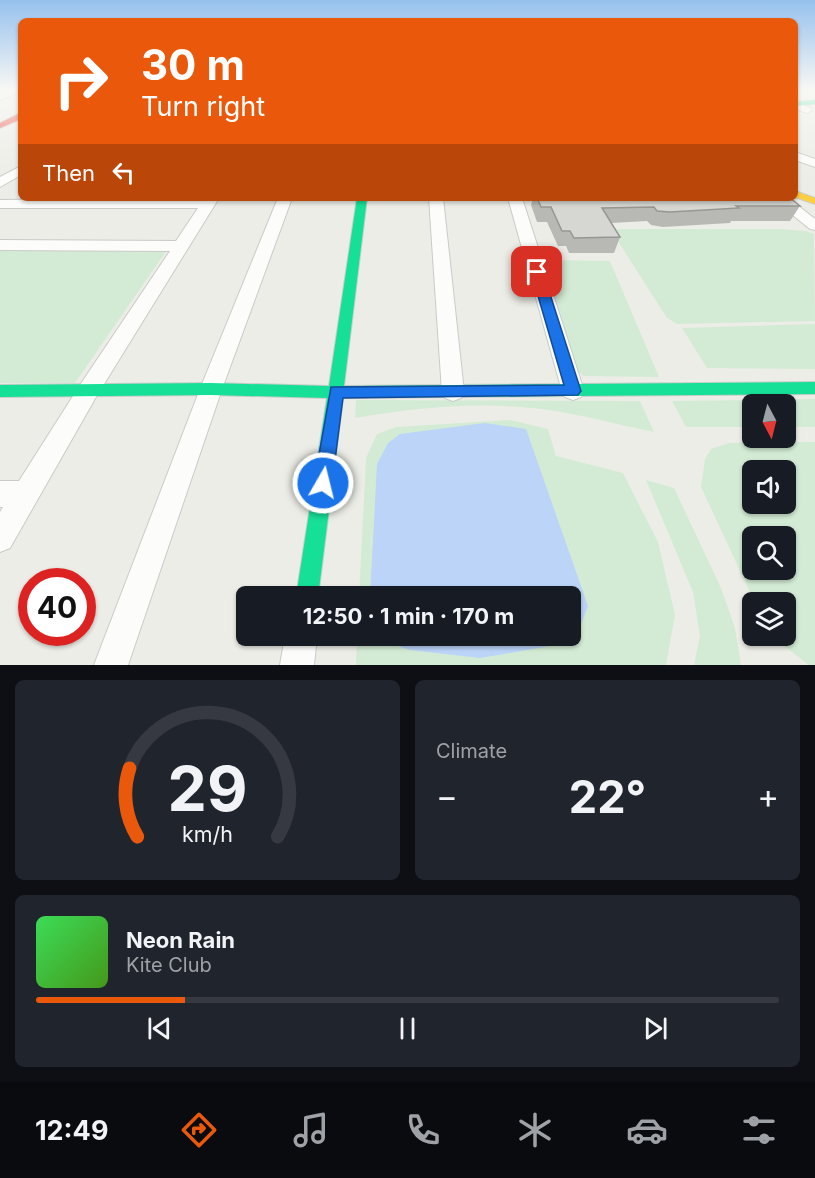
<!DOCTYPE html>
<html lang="en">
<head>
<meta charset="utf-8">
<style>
  body { margin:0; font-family:Inter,sans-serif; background:#20242c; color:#f1f3f6; height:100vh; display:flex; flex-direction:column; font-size:22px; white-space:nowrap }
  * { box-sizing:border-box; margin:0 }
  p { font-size:20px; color:#9ea1a6 }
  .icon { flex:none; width:33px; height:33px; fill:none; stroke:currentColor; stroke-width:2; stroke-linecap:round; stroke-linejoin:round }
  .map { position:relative; height:665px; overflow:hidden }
  .side { display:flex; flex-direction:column; gap:15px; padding:15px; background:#0d0f14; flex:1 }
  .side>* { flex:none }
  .top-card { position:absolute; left:18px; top:18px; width:780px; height:183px; border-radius:9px; box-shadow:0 2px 4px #0004; background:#ea580c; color:#fff; overflow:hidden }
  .needle { width:39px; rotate:173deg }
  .controls { position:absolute; left:742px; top:394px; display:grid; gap:12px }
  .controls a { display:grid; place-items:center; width:54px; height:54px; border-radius:9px; background:#171b24; box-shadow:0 2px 4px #0004; font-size:30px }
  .speed { position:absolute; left:18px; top:568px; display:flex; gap:12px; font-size:30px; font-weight:700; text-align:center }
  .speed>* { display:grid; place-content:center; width:78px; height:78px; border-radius:50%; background:#171b24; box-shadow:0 2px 4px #0004; line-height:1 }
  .speed .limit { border:9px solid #d22; background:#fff; color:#111 }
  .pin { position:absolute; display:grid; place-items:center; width:51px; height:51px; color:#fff; margin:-26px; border-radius:12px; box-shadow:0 3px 9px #0006 }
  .me { position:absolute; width:66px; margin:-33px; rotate:8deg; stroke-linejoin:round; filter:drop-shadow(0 0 4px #0008) }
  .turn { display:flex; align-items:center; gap:21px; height:126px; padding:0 24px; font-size:27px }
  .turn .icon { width:78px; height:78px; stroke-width:2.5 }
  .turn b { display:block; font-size:42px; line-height:51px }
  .then { display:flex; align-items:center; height:57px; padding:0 24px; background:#0003; gap:12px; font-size:22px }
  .big { font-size:45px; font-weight:700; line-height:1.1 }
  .side .tile { flex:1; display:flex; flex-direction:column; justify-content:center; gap:9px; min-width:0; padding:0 21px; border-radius:9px; background:#20242c }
  .side .dial { align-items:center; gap:0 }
  .dial svg { height:156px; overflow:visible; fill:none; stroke:#363941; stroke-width:7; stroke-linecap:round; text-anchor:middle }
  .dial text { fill:#f1f3f6; stroke:none }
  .song { display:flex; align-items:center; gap:18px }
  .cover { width:72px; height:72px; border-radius:9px; background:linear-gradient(135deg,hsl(130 70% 55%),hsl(100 70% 35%)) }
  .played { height:6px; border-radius:3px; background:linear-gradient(90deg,#ea580c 20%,#363941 20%) }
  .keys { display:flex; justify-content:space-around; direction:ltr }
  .heat { display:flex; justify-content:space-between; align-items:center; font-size:33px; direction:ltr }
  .side .tiles { flex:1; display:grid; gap:15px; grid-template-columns:1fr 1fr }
  .tile:last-child { grid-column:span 2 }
  .trip { position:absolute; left:236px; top:586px; width:345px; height:60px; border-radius:9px; background:#171b24; box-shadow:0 2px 4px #0004; font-weight:700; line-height:60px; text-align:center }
  .tabs { display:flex; height:96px; justify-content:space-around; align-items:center; background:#090b0e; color:#9ea1a6 }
  .tabs .icon { width:42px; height:42px }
  .tabs .selected { color:#ea580c }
  .tabs b { font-size:27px; color:#f1f3f6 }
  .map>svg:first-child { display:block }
  .green { fill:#d3ebd4; fill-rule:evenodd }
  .water { fill:#bbd4f8 }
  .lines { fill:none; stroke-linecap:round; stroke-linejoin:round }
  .street-casing { stroke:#cacbc9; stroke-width:2 }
  .fast-casing { stroke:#cacccb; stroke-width:2 }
  .slow-casing { stroke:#cacccb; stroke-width:2 }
  .jam-casing { stroke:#cacccb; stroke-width:2 }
  .street { fill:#fcfcfb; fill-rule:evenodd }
  .fast { fill:#16e098; fill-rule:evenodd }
  .slow { fill:#ffcf43; fill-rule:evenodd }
  .jam { fill:#f24e42; fill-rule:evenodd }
  .wall { fill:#b8b8b5 }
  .building { fill:#d6d6d2; stroke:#969693; stroke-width:1.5 }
  .route { fill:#1a73e8; stroke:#114b97; stroke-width:1.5 }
</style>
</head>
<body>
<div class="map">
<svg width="815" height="665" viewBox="0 0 815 665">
  <rect width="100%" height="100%" fill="#edede7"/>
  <!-- green -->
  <g class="green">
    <polygon points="619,229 779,229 806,231 814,234 815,321 677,324 667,318 614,235 613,231"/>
    <polygon points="0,250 167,250 75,383 0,383"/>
    <polygon points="542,260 610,261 659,377 584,376 574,370"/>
    <polygon points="815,324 815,369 707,368 682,328"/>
    <polygon points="815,399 815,427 786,427 786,405 753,405 753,427 686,427 672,401"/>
    <path d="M356 400 640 401 654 432C614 424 573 412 532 408 472 402 415 408 355 418Z"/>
    <polygon points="510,420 548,429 556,456 623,473 658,542 675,615 666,665 356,665 357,636 570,636 570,597 359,597 366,458 377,434 396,427"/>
    <path d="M815 442V665H809L771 636H786V603H755L701 487 705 459 711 449 729 443ZM753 471H786V504H753ZM753 537H786V570H753Z"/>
    <polygon points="646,480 674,488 721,588 735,628 741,665 694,665 700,636 693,592"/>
  </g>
  <!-- water -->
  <polygon class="water" points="485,423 526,429 588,606 574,642 480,658 410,650 369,636 570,636 570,597 370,597 377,464 388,443 400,434"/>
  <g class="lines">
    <!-- street casing -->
    <g class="street-casing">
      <g id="street">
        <polygon points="13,88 21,88 21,91 0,100 0,94"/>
        <polygon points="795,102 811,108 812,110 807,113 795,109"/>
        <polygon points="795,152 815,159 815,167 795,160"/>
        <polygon points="21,166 21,175 0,187 0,177"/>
        <polygon points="205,198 219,198 96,397 10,548 0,552 0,512 3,507 0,507 0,481 19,481 80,385 170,251 0,250 0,240 176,241 198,208 0,208 0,200"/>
        <polygon points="278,198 292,198 222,389 128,665 94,665 200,389"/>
        <polygon points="429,198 443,198 464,392 461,398 453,401 445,398 442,392"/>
        <polygon points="508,198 522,198 584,391 581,397 573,400 565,397 562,391"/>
        <polygon points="778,198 792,198 791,200 815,219 815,230 810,229 779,204"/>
        <polygon points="285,636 317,636 314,665 280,665"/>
      </g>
    </g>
    <!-- fast casing -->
    <g class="fast-casing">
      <g id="fast">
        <polygon points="815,100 815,104 795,106 795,102"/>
        <polygon points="357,198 367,198 344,386 815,382 815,394 343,398 318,597 296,597 327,398 211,395 0,397 0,385 211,383 329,386"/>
      </g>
    </g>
    <!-- slow casing -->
    <g class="slow-casing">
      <polygon id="slow" points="795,191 815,198 815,204 795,197"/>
    </g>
    <!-- jam casing -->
    <g class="jam-casing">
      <polygon id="jam" points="18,114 21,114 21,119 0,128 0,123"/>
    </g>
    <!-- street -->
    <use href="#street" class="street"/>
    <!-- fast -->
    <use href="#fast" class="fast"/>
    <!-- slow -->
    <use href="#slow" class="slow"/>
    <!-- jam -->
    <use href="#jam" class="jam"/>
  </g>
  <!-- wall -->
  <polygon class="wall" points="533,198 790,198 800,206 790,221 731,221 730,223 663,227 651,225 647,221 611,223 620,237 614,253 569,253 566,246 558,246 547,222 537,222 531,205"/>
  <!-- building -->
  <polygon class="building" points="537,198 790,198 800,206 736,206 739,208 670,212 657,211 654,207 602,208 620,237 574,238 570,231 562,231 551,207 541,207"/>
  <!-- sky -->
  <linearGradient id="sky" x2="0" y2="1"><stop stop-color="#96c1ee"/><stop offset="0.49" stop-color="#f7f7f4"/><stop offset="1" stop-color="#f7f7f4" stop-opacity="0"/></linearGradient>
  <rect width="815" height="181" fill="url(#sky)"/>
  <!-- route -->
  <polygon class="route" points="537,268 543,272 581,391 578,395 343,398 332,483 329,489 323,491 317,489 314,483 331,387 564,385 531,272"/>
</svg>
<div class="controls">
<a><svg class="needle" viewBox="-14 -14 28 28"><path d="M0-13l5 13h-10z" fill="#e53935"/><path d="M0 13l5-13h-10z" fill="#9ea1a6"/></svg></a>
<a><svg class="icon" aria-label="sound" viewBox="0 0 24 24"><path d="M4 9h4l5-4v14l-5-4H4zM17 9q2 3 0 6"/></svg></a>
<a><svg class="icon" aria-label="search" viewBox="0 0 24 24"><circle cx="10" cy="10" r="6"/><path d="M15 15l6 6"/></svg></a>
<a><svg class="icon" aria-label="layers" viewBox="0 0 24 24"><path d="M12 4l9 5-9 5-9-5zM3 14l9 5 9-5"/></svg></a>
</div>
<div class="speed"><div class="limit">40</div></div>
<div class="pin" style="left:537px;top:272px;background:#d93025"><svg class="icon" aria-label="arrive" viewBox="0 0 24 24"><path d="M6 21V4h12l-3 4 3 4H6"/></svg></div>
<svg class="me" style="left:323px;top:483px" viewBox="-20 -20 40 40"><circle r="17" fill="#1a73e8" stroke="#fff" stroke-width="3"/><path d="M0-11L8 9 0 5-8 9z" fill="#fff"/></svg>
<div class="trip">12:50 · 1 min · 170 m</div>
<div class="top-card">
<div class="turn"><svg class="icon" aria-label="right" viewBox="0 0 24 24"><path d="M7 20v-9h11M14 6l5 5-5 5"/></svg><div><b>30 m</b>Turn right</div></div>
<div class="then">Then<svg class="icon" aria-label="left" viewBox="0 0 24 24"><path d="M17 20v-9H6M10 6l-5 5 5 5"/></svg></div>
</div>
</div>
<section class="side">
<div class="tiles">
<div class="tile dial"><svg viewBox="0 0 100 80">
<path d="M14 69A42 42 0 1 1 86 69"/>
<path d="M14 69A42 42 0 0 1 10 34" stroke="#ea580c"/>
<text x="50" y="56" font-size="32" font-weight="700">29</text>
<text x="50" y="72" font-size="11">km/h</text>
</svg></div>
<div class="tile"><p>Climate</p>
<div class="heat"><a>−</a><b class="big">22°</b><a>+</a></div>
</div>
<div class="tile">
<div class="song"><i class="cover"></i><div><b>Neon Rain</b><p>Kite Club</p></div></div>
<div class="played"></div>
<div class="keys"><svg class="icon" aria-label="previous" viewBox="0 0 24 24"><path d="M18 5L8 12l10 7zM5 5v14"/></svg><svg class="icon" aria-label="pause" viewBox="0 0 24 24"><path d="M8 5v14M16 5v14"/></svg><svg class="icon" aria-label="next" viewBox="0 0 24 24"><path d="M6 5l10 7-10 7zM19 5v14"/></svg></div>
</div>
</div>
</section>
<nav class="tabs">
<b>12:49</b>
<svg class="icon selected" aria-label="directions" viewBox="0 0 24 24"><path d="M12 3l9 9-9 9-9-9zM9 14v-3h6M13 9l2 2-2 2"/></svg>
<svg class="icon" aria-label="music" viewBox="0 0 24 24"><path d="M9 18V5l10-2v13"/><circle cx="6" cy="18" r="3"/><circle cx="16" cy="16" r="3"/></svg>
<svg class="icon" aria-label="phone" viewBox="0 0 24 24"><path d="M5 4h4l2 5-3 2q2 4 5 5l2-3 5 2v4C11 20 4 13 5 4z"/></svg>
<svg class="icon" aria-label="climate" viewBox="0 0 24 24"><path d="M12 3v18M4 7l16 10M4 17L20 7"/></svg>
<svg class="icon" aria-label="car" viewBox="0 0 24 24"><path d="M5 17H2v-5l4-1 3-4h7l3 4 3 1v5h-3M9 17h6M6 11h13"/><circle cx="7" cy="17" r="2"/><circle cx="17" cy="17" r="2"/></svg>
<svg class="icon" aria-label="filters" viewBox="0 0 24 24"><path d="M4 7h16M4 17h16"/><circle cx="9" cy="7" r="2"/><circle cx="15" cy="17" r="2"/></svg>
</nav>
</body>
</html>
